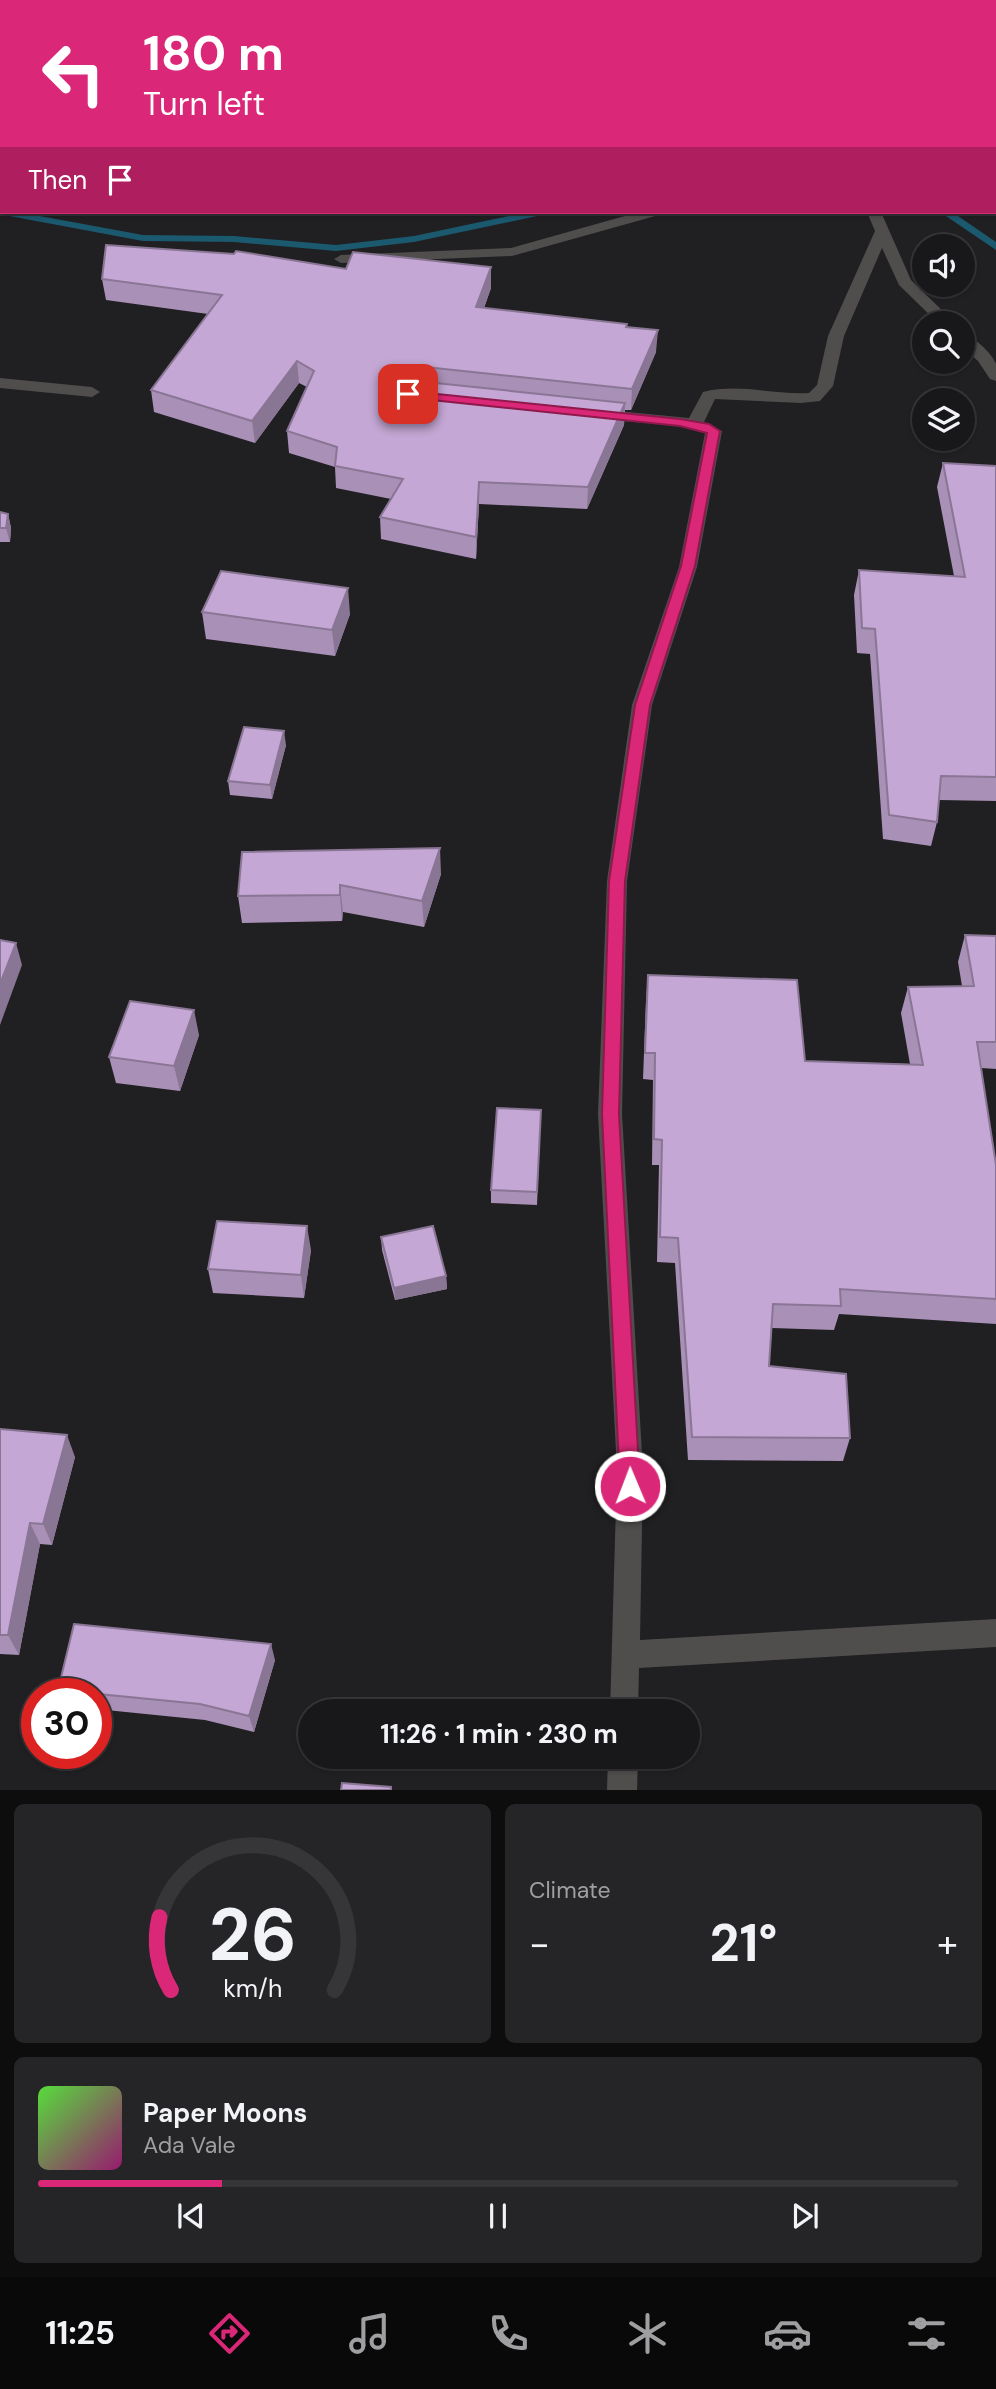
<!DOCTYPE html>
<html lang="en">
<head>
<meta charset="utf-8">
<style>
  body { margin:0; font-family:"DM Sans",sans-serif; background:#252427; color:#f1f3f6; height:100vh; display:flex; flex-direction:column; font-size:26px; white-space:nowrap }
  * { box-sizing:border-box; margin:0 }
  p { font-size:23px; color:#9f9fa2 }
  .icon { flex:none; width:38px; height:38px; fill:none; stroke:currentColor; stroke-width:2; stroke-linecap:round; stroke-linejoin:round }
  .map { position:relative; height:1790px; overflow:hidden }
  .side { display:flex; flex-direction:column; gap:14px; padding:14px; background:#0d0d0e; flex:1 }
  .side>* { flex:none }
  .top-card { position:absolute; left:0px; top:0px; width:998px; height:214px; box-shadow:0 2px 5px #0004,0 0 0 2px #363639; background:#db2777; color:#fff; overflow:hidden }
  .fabs { position:absolute; left:912px; top:234px; display:grid; gap:14px }
  .fabs a { display:grid; place-items:center; width:63px; height:63px; border-radius:50%; background:#18171a; box-shadow:0 2px 5px #0004,0 0 0 2px #363639; font-size:35px }
  .speed { position:absolute; left:21px; top:1678px; display:flex; gap:14px; font-size:35px; font-weight:700; text-align:center }
  .speed>* { display:grid; place-content:center; width:91px; height:91px; border-radius:50%; background:#18171a; box-shadow:0 2px 5px #0004,0 0 0 2px #363639; line-height:1 }
  .speed .limit { border:10px solid #d22; background:#fff; color:#111 }
  .pin { position:absolute; display:grid; place-items:center; width:60px; height:60px; color:#fff; margin:-30px; border-radius:14px; box-shadow:0 4px 10px #0006 }
  .me { position:absolute; width:77px; margin:-38px; rotate:359deg; stroke-linejoin:round; filter:drop-shadow(0 0 5px #0008) }
  .turn { display:flex; align-items:center; gap:24px; height:147px; padding:0 28px; font-size:32px }
  .turn .icon { width:91px; height:91px; stroke-width:2.5 }
  .turn b { display:block; font-size:49px; line-height:60px }
  .then { display:flex; align-items:center; height:66px; padding:0 28px; background:#0003; gap:14px; font-size:26px }
  .big { font-size:52px; font-weight:700; line-height:1.1 }
  .side .card { flex:1; display:flex; flex-direction:column; justify-content:center; gap:10px; min-width:0; padding:0 24px; border-radius:10px; background:#252427 }
  .side .dial { align-items:center; gap:0 }
  .dial svg { height:182px; overflow:visible; fill:none; stroke:#363639; stroke-width:7; stroke-linecap:round; text-anchor:middle }
  .dial text { fill:#f1f3f6; stroke:none }
  .song { display:flex; align-items:center; gap:21px }
  .cover { width:84px; height:84px; border-radius:10px; background:linear-gradient(135deg,hsl(110 70% 55%),hsl(320 70% 35%)) }
  .played { height:7px; border-radius:4px; background:linear-gradient(90deg,#db2777 20%,#363639 20%) }
  .keys { display:flex; justify-content:space-around; direction:ltr }
  .heat { display:flex; justify-content:space-between; align-items:center; font-size:38px; direction:ltr }
  .side .tiles { flex:1; display:grid; gap:14px; grid-template-columns:1fr 1fr }
  .card:last-child { grid-column:span 2 }
  .trip { position:absolute; left:298px; top:1699px; width:402px; height:70px; border-radius:35px; background:#18171a; box-shadow:0 2px 5px #0004,0 0 0 2px #363639; font-weight:700; line-height:70px; text-align:center }
  .tabs { display:flex; height:112px; justify-content:space-around; align-items:center; background:#0a090a; color:#9f9fa2 }
  .tabs .icon { width:49px; height:49px }
  .tabs .active { color:#db2777 }
  .tabs b { font-size:32px; color:#f1f3f6 }
  .map>svg:first-child { display:block }
  .lines { fill:none; stroke-linecap:round; stroke-linejoin:round }
  .stream { fill:#1b596e; fill-rule:evenodd }
  .minor { fill:#4f4e4d; fill-rule:evenodd }
  .wall { fill:#a990b6 }
  .shaded-wall { fill:#897594 }
  .building { fill:#c4a7d4; stroke:#897594; stroke-width:2 }
  .route { fill:#db2777; stroke:#8e194d; stroke-width:2 }
</style>
</head>
<body>
<div class="map">
<svg width="996" height="1791" viewBox="0 0 996 1791">
  <rect width="100%" height="100%" fill="#201f22"/>
  <g class="lines">
    <!-- stream -->
    <g class="stream">
      <polygon points="2,209 2,212 18,212 143,235 234,236 336,245 414,236 528,212 547,212 542,215 414,242 336,251 234,242 143,241 4,215 0,214"/>
      <polygon points="940,212 952,212 996,242 996,250"/>
    </g>
    <!-- minor -->
    <g class="minor">
      <polygon points="6,0 19,0 5,2"/>
      <polygon points="639,212 661,212 659,215 512,256 341,263 334,259 341,255 511,248"/>
      <path d="M867 212H881L911 280 956 324H939L899 285 882 248 844 336 833 386 820 401 801 403 715 399 704 422 722 431 697 567 652 705 627 881 622 1114 643 1470 640 1640 996 1619V1647L639 1668 638 1712H610L617 1470 598 1114 607 881 632 705 679 567 705 433 673 425 597 419 589 414 597 409 689 418 703 392C738 383 774 395 809 393L817 385 828 336 875 231Z"/>
      <path d="M962 333C973 336 992 353 996 364 996 368 996 376 996 381L990 379 978 361 962 347Z"/>
      <polygon points="0,378 92,387 100,392 92,397 0,388"/>
      <polygon points="608,1757 638,1757 637,1791 607,1791"/>
    </g>
  </g>
  <!-- wall -->
  <g class="wall">
    <polygon points="346,269 491,288 484,308 627,327 656,352 631,410 625,410 624,425 587,509 479,504 476,559 381,539 380,517 391,499 336,488 335,467 289,453 287,431 307,387 299,383 255,443 154,412 151,390 208,314 106,300 102,279"/>
    <polygon points="943,463 996,466 996,801 939,800 937,822 931,846 883,839 870,654 857,653 854,595 859,570 954,576 937,487"/>
    <polygon points="0,512 8,514 11,528 10,542 0,542"/>
    <polygon points="202,612 350,614 335,656 206,639"/>
    <polygon points="286,745 272,799 230,795 228,781"/>
    <polygon points="441,874 424,927 343,912 342,921 242,923 238,896"/>
    <polygon points="965,935 996,936 996,1069 981,1068 996,1165 996,1324 839,1314 834,1330 772,1328 769,1366 850,1438 843,1461 688,1460 675,1263 657,1262 659,1165 652,1165 653,1080 643,1079 646,1001 648,975 805,1061 910,1064 901,1013 908,987 962,986 958,962"/>
    <polygon points="199,1035 180,1091 116,1083 109,1057"/>
    <polygon points="541,1110 537,1205 491,1203 491,1190"/>
    <polygon points="381,1237 446,1276 447,1289 395,1300 382,1250"/>
    <polygon points="311,1250 304,1298 213,1293 208,1269"/>
    <polygon points="0,1429 75,1457 52,1545 40,1544 19,1655 0,1654"/>
    <polygon points="275,1660 254,1732 205,1720 96,1709 96,1694 60,1694 58,1690"/>
  </g>
  <!-- shaded-wall -->
  <g class="shaded-wall">
    <polygon points="491,267 491,288 477,328 476,307"/>
    <polygon points="658,330 656,352 631,410 632,389"/>
    <polygon points="297,361 299,383 255,443 252,421"/>
    <polygon points="407,365 408,386 399,392 398,370"/>
    <polygon points="625,403 624,425 587,509 588,487"/>
    <polygon points="479,482 479,504 476,559 476,537"/>
    <polygon points="8,514 11,528 10,542 6,528"/>
    <polygon points="348,588 350,614 335,656 332,630"/>
    <polygon points="284,731 286,745 272,799 270,785"/>
    <polygon points="440,848 441,874 424,927 422,901"/>
    <polygon points="340,885 343,912 342,921 340,895"/>
    <polygon points="16,943 22,965 0,1025 0,984"/>
    <polygon points="194,1010 199,1035 180,1091 174,1066"/>
    <polygon points="307,1226 311,1250 304,1298 301,1275"/>
    <polygon points="446,1276 447,1289 395,1300 394,1288"/>
    <polygon points="67,1435 75,1457 52,1545 43,1524"/>
    <polygon points="30,1523 40,1544 19,1655 8,1635"/>
    <polygon points="271,1644 275,1660 254,1732 249,1716"/>
  </g>
  <!-- building -->
  <g class="building">
    <polygon points="106,245 234,254 236,251 346,269 353,252 491,267 476,307 627,324 626,327 658,330 632,389 407,365 398,370 398,375 407,380 625,403 588,487 479,482 476,537 380,517 403,479 335,466 337,447 287,431 314,371 297,361 252,421 151,390 222,295 102,279"/>
    <polygon points="943,463 996,466 996,777 941,776 937,822 889,815 875,629 862,628 859,570 965,577"/>
    <polygon points="0,512 8,514 6,528 0,528"/>
    <polygon points="221,571 348,588 332,630 202,612"/>
    <polygon points="244,727 284,731 270,785 228,781"/>
    <polygon points="440,848 422,901 340,885 340,895 238,896 242,852"/>
    <polygon points="965,935 996,936 996,1042 977,1042 996,1165 996,1299 840,1289 841,1306 773,1304 769,1366 846,1374 850,1438 692,1437 678,1238 660,1237 662,1140 654,1139 655,1053 645,1053 648,975 797,980 805,1061 923,1065 908,987 974,986"/>
    <polygon points="0,940 16,943 0,984"/>
    <polygon points="130,1001 194,1010 174,1066 109,1057"/>
    <polygon points="497,1108 541,1110 537,1192 491,1190"/>
    <polygon points="217,1221 307,1226 301,1275 208,1269"/>
    <polygon points="433,1226 446,1276 394,1288 381,1237"/>
    <polygon points="0,1429 67,1435 43,1524 30,1523 8,1635 0,1635"/>
    <polygon points="74,1624 271,1644 249,1716 200,1704 58,1690"/>
    <polygon points="342,1783 391,1787 391,1790 341,1790"/>
  </g>
  <!-- route -->
  <polygon class="route" points="408,391 680,419 709,424 720,431 695,566 650,705 625,881 619,1114 640,1486 637,1493 630,1496 623,1493 620,1486 602,1114 609,881 635,705 681,566 707,433 680,426 403,397 401,394"/>
</svg>
<div class="fabs">
<a><svg class="icon" aria-label="sound" viewBox="0 0 24 24"><path d="M4 9h4l5-4v14l-5-4H4zM17 9q2 3 0 6"/></svg></a>
<a><svg class="icon" aria-label="search" viewBox="0 0 24 24"><circle cx="10" cy="10" r="6"/><path d="M15 15l6 6"/></svg></a>
<a><svg class="icon" aria-label="layers" viewBox="0 0 24 24"><path d="M12 4l9 5-9 5-9-5zM3 14l9 5 9-5"/></svg></a>
</div>
<div class="speed"><div class="limit">30</div></div>
<div class="pin" style="left:408px;top:394px;background:#d93025"><svg class="icon" aria-label="arrive" viewBox="0 0 24 24"><path d="M6 21V4h12l-3 4 3 4H6"/></svg></div>
<svg class="me" style="left:630px;top:1486px" viewBox="-20 -20 40 40"><circle r="17" fill="#db2777" stroke="#fff" stroke-width="3"/><path d="M0-11L8 9 0 5-8 9z" fill="#fff"/></svg>
<div class="trip">11:26 · 1 min · 230 m</div>
<div class="top-card">
<div class="turn"><svg class="icon" aria-label="left" viewBox="0 0 24 24"><path d="M17 20v-9H6M10 6l-5 5 5 5"/></svg><div><b>180 m</b>Turn left</div></div>
<div class="then">Then<svg class="icon" aria-label="arrive" viewBox="0 0 24 24"><path d="M6 21V4h12l-3 4 3 4H6"/></svg></div>
</div>
</div>
<section class="side">
<div class="tiles">
<div class="card dial"><svg viewBox="0 0 100 80">
<path d="M14 69A42 42 0 1 1 86 69"/>
<path d="M14 69A42 42 0 0 1 9 37" stroke="#db2777"/>
<text x="50" y="56" font-size="32" font-weight="700">26</text>
<text x="50" y="72" font-size="11">km/h</text>
</svg></div>
<div class="card"><p>Climate</p>
<div class="heat"><a>−</a><b class="big">21°</b><a>+</a></div>
</div>
<div class="card">
<div class="song"><i class="cover"></i><div><b>Paper Moons</b><p>Ada Vale</p></div></div>
<div class="played"></div>
<div class="keys"><svg class="icon" aria-label="previous" viewBox="0 0 24 24"><path d="M18 5L8 12l10 7zM5 5v14"/></svg><svg class="icon" aria-label="pause" viewBox="0 0 24 24"><path d="M8 5v14M16 5v14"/></svg><svg class="icon" aria-label="next" viewBox="0 0 24 24"><path d="M6 5l10 7-10 7zM19 5v14"/></svg></div>
</div>
</div>
</section>
<nav class="tabs">
<b>11:25</b>
<svg class="icon active" aria-label="directions" viewBox="0 0 24 24"><path d="M12 3l9 9-9 9-9-9zM9 14v-3h6M13 9l2 2-2 2"/></svg>
<svg class="icon" aria-label="music" viewBox="0 0 24 24"><path d="M9 18V5l10-2v13"/><circle cx="6" cy="18" r="3"/><circle cx="16" cy="16" r="3"/></svg>
<svg class="icon" aria-label="phone" viewBox="0 0 24 24"><path d="M5 4h4l2 5-3 2q2 4 5 5l2-3 5 2v4C11 20 4 13 5 4z"/></svg>
<svg class="icon" aria-label="climate" viewBox="0 0 24 24"><path d="M12 3v18M4 7l16 10M4 17L20 7"/></svg>
<svg class="icon" aria-label="car" viewBox="0 0 24 24"><path d="M5 17H2v-5l4-1 3-4h7l3 4 3 1v5h-3M9 17h6M6 11h13"/><circle cx="7" cy="17" r="2"/><circle cx="17" cy="17" r="2"/></svg>
<svg class="icon" aria-label="filters" viewBox="0 0 24 24"><path d="M4 7h16M4 17h16"/><circle cx="9" cy="7" r="2"/><circle cx="15" cy="17" r="2"/></svg>
</nav>
</body>
</html>
